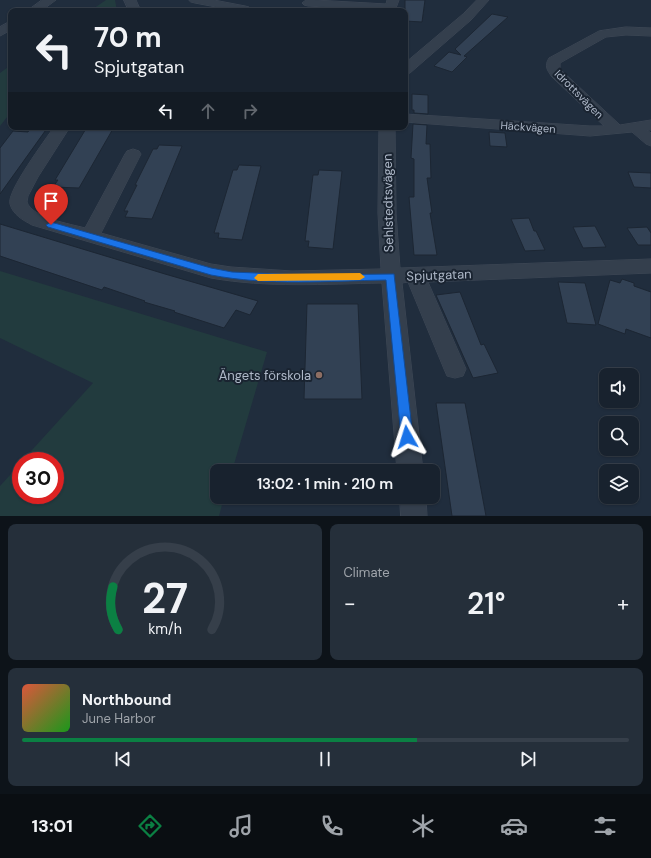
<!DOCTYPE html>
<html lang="en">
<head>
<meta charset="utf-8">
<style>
  body { margin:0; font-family:"DM Sans",sans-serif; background:#252f3a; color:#f1f3f6; height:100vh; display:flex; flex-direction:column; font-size:15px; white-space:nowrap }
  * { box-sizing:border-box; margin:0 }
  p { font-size:13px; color:#9fa4aa }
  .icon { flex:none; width:22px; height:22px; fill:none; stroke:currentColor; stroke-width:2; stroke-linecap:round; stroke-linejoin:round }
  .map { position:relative; height:516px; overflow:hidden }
  .drawer { display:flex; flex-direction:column; gap:8px; padding:8px; background:#0d1319; flex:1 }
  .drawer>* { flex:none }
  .top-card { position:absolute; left:8px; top:8px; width:400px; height:122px; border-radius:8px; box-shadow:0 1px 3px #0004,0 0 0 1px #363f4a; background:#18222e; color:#f1f3f6; overflow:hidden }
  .fabs { position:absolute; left:599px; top:368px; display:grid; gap:8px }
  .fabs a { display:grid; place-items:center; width:40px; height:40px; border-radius:8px; background:#18222e; box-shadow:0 1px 3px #0004,0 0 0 1px #363f4a; font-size:20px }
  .speed { position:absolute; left:12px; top:452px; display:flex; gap:8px; font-size:20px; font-weight:700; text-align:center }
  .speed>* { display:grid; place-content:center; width:52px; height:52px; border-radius:50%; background:#18222e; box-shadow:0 1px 3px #0004,0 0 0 1px #363f4a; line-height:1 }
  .speed .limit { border:6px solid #d22; background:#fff; color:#111 }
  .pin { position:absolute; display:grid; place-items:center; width:34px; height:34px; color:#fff; margin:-41px -17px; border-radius:50% 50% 50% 0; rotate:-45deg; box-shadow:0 0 4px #0007 }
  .pin .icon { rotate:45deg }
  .me { position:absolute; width:44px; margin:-22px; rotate:354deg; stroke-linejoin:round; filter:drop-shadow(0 0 3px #0008) }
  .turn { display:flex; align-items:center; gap:14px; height:84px; padding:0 20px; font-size:18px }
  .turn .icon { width:52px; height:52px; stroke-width:2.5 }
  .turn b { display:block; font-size:28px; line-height:34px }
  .lanes { display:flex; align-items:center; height:38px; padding:0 20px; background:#0003; justify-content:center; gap:20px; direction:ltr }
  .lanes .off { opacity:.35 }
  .big { font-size:30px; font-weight:600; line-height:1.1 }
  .drawer .widget { flex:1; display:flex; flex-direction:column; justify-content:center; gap:6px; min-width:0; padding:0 14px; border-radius:8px; background:#252f3a }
  .drawer .dial { align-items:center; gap:0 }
  .dial svg { height:104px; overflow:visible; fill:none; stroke:#363f4a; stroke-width:7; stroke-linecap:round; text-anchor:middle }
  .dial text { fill:#f1f3f6; stroke:none }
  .song { display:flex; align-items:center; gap:12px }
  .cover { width:48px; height:48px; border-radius:6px; background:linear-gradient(135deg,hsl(10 70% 55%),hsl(120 70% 35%)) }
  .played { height:4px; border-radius:2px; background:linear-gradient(90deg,#0b8043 65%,#363f4a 65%) }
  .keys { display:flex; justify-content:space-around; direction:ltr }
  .heat { display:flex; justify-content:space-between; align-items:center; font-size:22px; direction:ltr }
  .drawer .tiles { flex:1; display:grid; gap:8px; grid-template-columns:1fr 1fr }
  .widget:last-child { grid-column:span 2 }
  .trip { position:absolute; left:210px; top:464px; width:230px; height:40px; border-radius:8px; background:#18222e; box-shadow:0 1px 3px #0004,0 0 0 1px #363f4a; font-weight:600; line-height:40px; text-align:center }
  .tab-bar { display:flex; height:64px; justify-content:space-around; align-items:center; background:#0a0e12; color:#9fa4aa }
  .tab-bar .icon { width:28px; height:28px }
  .tab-bar .on { color:#0b8043 }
  .tab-bar b { font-size:18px; color:#f1f3f6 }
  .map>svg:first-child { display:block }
  .green { fill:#223b3e }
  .building { fill:#324154; stroke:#1c2633 }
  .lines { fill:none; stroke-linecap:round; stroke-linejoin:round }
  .minor-casing { stroke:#3e4856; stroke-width:1 }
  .minor { fill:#343f4d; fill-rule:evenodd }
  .route { fill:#1a73e8; stroke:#114b97 }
  .slow { fill:#f59e0b }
  .education-dot { fill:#8d6e63; stroke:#1a2431; stroke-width:1.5 }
  .labels { text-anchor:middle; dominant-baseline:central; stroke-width:4; stroke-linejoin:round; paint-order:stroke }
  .far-street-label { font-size:11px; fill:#afb9c9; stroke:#1a2431 }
  .street-label { font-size:13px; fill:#afb9c9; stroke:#1a2431 }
  .poi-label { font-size:13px; fill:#afb9c9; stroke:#1a2431; text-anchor:end }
</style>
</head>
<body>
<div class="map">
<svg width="651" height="516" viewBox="0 0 651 516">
  <rect width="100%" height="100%" fill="#202d3d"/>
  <!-- green -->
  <g class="green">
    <polygon points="106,0 115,0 117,11 90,11"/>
    <polygon points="11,65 11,112 0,126 0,73"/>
    <polygon points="0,271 267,352 232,471 217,471 217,497 224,497 219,516 0,516 0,486 21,463 21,495 55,495 55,461 22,461 93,383 0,338"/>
  </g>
  <!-- building -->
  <g class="building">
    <polygon points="405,0 425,0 422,22 405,21"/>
    <polygon points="492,14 508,17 464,56 467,57 452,72 434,66 449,52 461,55 455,49"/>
    <polygon points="412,94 428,95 428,114 414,113 414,110 412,110"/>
    <polygon points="413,124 427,125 426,144 430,144 431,178 427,178 432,213 430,213 437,255 414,255 409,197 414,197 414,159 411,158"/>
    <polygon points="31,127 48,127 0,194 0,148 13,131 28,132"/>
    <polygon points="87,127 114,127 79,188 53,187 58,180 55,180"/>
    <polygon points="489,132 505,133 507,147 490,146"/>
    <polygon points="159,145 182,146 152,219 125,217 128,211 124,211 137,185 135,185 153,149 157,149"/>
    <polygon points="239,165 261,166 242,240 218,238 219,233 214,233 233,170 237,170"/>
    <polygon points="319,170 342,171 333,249 308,247 309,241 305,241 313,175 318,175"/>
    <polygon points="628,172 651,173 651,188 634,187"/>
    <polygon points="529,218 534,231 536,231 545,250 525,251 511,219"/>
    <polygon points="0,224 165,274 258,301 250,315 236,310 224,328 174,312 175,311 144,302 145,301 104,287 102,290 0,256"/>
    <polygon points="595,226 606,247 583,248 573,227"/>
    <polygon points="647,227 651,233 651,245 638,245 627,228"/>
    <polygon points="622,279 634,283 634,286 651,292 651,338 626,329 625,334 598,324 610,280 620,283"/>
    <polygon points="558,282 585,283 596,325 567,323"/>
    <polygon points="460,292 481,345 484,344 498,373 473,378 436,295"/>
    <polygon points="307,304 358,304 362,399 304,399"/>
    <polygon points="436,403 465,403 486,516 452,516"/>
  </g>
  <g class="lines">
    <!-- minor casing -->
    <g class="minor-casing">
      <g id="minor">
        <polygon points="42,0 56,0 41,11 27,11"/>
        <polygon points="124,0 136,0 141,11 129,11"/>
        <polygon points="189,0 214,0 245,6 249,7 251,9 249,11 237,11 195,3 191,2"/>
        <polygon points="315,0 386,4 387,0 399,0 396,8 392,11 308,6 304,5 302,3 306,0"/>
        <polygon points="477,0 489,0 471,20 410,73 405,74 405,63 463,14"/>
        <polygon points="11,21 11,30 0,36 0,27"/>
        <path d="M626 27 651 28V36L626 35 606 37 560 63V68L562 71 620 125 651 120V130H647L651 133V146L646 144 632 132 590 136 405 122V114L590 126H604L552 77C547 70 544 66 549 58L599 31Z"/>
        <path d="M54 127H70L38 177 28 196 27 202C32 218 71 224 85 228L125 154 127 151 133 149 139 151 141 154 101 233 211 264 231 267 292 271 381 269 378 213 379 127H395L396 213 400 268 651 259V273L428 282 466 369 463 376 455 378 447 376 444 369 408 282 402 283 423 471H397L382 283C324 284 268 288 211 278L32 225C23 220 13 215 10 204 6 192 46 139 54 127Z"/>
        <polygon points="400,497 426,497 427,516 401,516"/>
      </g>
    </g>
    <!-- minor -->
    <use href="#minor" class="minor"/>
  </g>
  <!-- route -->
  <path class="route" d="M51 222 211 268 232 272 304 275 394 274 413 437 411 441 407 442 403 441 401 437 386 280C329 281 268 286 211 275L48 227 46 225Z"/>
  <!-- slow -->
  <polygon class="slow" points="360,273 365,277 360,280 258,281 254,278 258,274"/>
  <!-- markers -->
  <circle class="education-dot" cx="319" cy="375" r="4"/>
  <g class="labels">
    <!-- far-street labels -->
    <g class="far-street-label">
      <text transform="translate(579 94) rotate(45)">Idrottsvägen</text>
      <text transform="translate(528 127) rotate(4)">Häckvägen</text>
    </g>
    <!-- street labels -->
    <g class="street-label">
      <text transform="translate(388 203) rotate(-91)">Sehlstedtsvägen</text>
      <text transform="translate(439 275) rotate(-2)">Spjutgatan</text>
    </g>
    <!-- poi labels -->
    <g class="poi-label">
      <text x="311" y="375">Ängets förskola</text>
    </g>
  </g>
</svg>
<div class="fabs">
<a><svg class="icon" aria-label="sound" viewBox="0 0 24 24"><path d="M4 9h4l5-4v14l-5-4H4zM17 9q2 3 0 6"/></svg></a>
<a><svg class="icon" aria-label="search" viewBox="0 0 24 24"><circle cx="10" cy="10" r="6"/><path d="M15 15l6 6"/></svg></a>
<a><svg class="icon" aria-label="layers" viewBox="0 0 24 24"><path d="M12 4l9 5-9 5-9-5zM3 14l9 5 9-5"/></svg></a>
</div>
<div class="speed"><div class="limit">30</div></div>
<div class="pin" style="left:51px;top:225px;background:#d93025"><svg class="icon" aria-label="arrive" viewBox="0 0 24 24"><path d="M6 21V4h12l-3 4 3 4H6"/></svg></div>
<svg class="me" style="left:407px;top:437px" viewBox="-20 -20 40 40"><path d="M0-17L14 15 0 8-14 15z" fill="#1a73e8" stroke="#fff" stroke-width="4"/></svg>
<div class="trip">13:02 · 1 min · 210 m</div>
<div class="top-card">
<div class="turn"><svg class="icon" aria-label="left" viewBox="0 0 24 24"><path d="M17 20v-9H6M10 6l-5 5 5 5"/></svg><div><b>70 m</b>Spjutgatan</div></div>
<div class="lanes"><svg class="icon" aria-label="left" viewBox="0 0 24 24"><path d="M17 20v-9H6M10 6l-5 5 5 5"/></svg><svg class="icon off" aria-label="ahead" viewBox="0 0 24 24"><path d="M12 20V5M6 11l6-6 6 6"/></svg><svg class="icon off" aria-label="right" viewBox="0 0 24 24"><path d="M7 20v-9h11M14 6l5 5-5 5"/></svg></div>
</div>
</div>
<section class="drawer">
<div class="tiles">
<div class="widget dial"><svg viewBox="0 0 100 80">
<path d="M14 69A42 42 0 1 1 86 69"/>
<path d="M14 69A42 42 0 0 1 10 36" stroke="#0b8043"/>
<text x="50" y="56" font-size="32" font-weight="700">27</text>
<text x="50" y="72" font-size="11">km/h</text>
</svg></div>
<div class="widget"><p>Climate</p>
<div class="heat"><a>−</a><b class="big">21°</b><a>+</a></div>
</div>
<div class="widget">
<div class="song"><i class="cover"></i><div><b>Northbound</b><p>June Harbor</p></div></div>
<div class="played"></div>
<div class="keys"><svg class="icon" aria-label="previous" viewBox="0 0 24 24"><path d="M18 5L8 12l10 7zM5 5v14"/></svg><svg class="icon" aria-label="pause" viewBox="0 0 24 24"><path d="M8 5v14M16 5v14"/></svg><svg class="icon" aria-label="next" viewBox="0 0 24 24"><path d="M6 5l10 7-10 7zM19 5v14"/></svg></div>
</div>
</div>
</section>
<nav class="tab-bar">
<b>13:01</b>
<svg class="icon on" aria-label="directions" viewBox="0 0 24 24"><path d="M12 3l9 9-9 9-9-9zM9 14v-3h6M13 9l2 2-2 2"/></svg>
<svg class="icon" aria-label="music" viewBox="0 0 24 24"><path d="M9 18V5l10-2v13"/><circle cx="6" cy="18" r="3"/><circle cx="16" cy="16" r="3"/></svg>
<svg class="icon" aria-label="phone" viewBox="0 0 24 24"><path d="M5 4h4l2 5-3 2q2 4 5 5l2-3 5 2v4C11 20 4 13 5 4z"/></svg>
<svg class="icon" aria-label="climate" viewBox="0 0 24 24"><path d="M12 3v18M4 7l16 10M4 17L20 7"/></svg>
<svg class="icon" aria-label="car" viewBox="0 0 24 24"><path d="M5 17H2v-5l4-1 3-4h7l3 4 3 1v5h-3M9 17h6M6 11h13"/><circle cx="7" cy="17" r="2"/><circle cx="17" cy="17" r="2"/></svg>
<svg class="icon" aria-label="filters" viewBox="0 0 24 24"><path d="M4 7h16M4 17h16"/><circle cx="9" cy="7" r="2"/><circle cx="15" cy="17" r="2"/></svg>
</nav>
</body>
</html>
